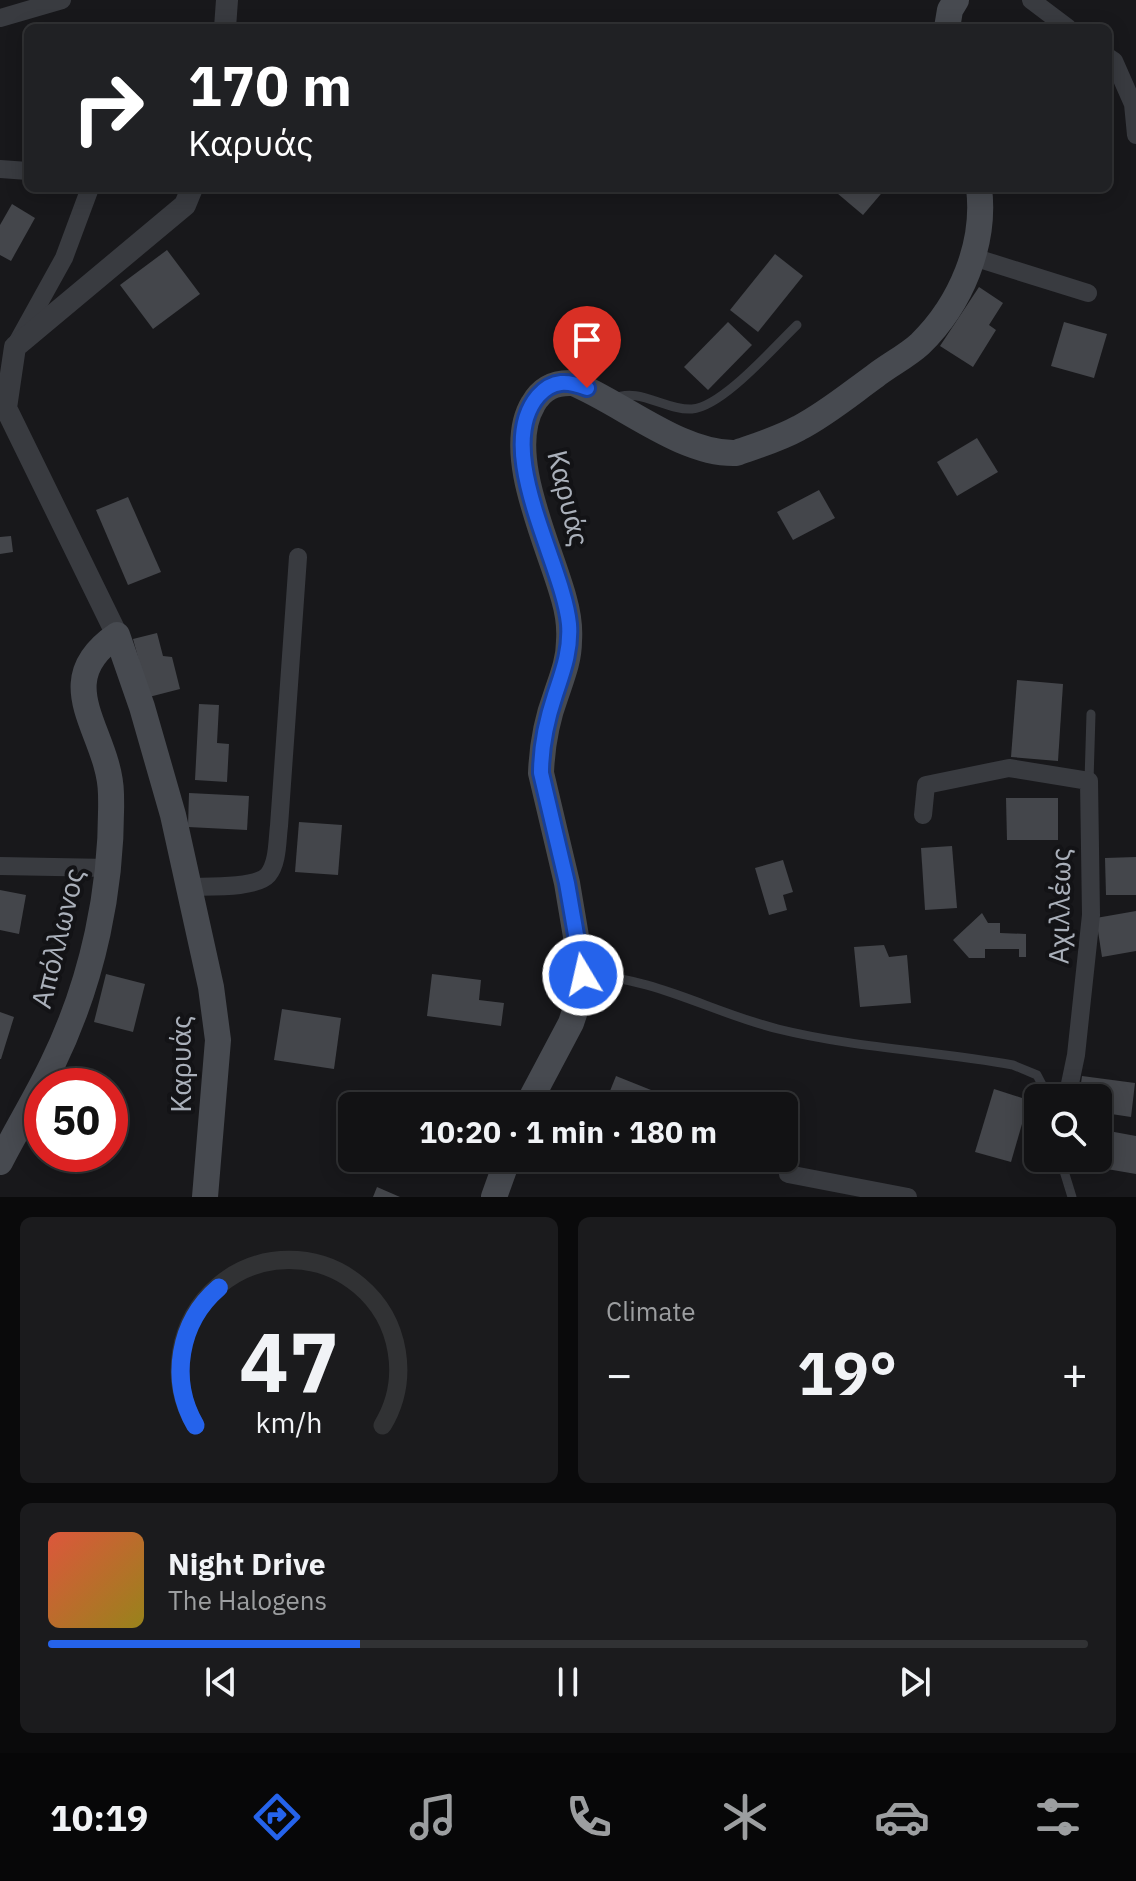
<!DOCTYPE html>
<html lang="en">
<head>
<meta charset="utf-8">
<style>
  body { margin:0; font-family:"IBM Plex Sans",sans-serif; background:#1b1b1d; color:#f1f3f6; height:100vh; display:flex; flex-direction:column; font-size:30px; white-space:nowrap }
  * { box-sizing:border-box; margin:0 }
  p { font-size:26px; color:#9c9ea0 }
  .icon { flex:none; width:44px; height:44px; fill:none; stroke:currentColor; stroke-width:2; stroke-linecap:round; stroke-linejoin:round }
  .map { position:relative; height:1197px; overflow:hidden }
  .drawer { display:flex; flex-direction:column; gap:20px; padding:20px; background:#0a0a0b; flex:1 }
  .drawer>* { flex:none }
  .banner { position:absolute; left:24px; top:24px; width:1088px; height:168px; border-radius:12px; box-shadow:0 4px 20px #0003,0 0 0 2px #313234; background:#202124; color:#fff; overflow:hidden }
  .tools { position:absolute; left:1024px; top:1084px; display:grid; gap:16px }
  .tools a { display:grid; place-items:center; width:88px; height:88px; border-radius:12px; background:#121214; box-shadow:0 4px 20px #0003,0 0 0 2px #313234; font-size:40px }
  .speed { position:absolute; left:24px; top:1068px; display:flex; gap:16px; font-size:40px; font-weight:700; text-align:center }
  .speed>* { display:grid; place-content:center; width:104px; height:104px; border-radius:50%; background:#121214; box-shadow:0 4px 20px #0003,0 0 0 2px #313234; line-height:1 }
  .speed .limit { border:12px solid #d22; background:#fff; color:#111 }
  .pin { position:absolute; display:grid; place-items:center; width:68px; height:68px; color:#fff; margin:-82px -34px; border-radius:50% 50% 50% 0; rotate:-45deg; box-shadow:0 0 8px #0007 }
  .pin .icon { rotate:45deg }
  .me { position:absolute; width:88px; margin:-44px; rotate:351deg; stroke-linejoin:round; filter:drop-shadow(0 0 6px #0008) }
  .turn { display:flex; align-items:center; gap:28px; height:168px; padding:0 32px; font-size:36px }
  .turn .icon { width:104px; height:104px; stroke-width:2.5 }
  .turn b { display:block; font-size:56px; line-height:68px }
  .big { font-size:60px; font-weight:700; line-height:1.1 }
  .drawer .tile { flex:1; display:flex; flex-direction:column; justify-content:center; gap:12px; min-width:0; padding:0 28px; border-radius:12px; background:#1b1b1d }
  .drawer .dial { align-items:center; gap:0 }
  .dial svg { height:208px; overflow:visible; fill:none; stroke:#313234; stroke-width:7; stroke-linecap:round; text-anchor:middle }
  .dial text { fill:#f1f3f6; stroke:none }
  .song { display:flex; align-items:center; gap:24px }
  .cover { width:96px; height:96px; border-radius:12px; background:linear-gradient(135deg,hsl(10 70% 55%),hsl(50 70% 35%)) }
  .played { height:8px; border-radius:4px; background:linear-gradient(90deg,#2563eb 30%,#313234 30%) }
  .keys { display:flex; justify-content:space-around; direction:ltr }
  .heat { display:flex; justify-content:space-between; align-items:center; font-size:44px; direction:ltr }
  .drawer .tiles { flex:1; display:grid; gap:20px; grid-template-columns:1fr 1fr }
  .tile:last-child { grid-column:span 2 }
  .trip { position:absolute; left:338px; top:1092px; width:460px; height:80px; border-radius:12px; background:#121214; box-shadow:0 4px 20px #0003,0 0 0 2px #313234; font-weight:700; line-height:80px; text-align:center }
  .menu { display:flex; height:128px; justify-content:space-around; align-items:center; background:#070708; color:#9c9ea0 }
  .menu .icon { width:56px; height:56px }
  .menu .active { color:#2563eb }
  .menu b { font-size:36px; color:#f1f3f6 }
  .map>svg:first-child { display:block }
  .building { fill:#44464b }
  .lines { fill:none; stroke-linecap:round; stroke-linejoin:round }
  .service { stroke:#393b40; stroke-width:9 }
  .minor { stroke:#393b40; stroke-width:18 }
  .tertiary { stroke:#393b40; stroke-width:22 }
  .secondary { stroke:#474a50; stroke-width:26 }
  .route-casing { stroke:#184099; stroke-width:20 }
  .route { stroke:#2563eb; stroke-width:14 }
  .labels { text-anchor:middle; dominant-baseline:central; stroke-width:8; stroke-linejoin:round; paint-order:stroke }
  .street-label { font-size:28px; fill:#aab0ba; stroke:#131316 }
</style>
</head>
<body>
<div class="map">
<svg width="1136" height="1197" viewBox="0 0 1136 1197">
  <rect width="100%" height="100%" fill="#18181b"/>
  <!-- building -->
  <g class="building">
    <polygon points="831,188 886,188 863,215"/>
    <polygon points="12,204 35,218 11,261 0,255 0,225"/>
    <polygon points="167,250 200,294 153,329 120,285"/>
    <polygon points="775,254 803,276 758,332 730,310"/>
    <polygon points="979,287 1003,303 989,325 996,330 973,367 940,346"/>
    <polygon points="728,322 752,345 708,390 684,367"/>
    <polygon points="1064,322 1107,334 1094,378 1051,366"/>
    <polygon points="977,438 998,472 957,496 937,462"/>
    <polygon points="819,490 835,518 793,540 777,512"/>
    <polygon points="128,497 161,572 128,585 96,510"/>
    <polygon points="11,536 13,552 0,554 0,537"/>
    <polygon points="157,633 163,656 172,657 180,689 149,697 133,639"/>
    <polygon points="1017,680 1063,684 1058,761 1011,757"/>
    <polygon points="199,704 219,705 217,743 229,744 227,782 195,780"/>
    <polygon points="189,793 249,796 247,830 188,827"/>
    <polygon points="1006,798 1058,798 1058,840 1007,840"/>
    <polygon points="299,822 342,825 338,875 295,872"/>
    <polygon points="952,846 957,908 925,910 921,848"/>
    <polygon points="1136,857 1136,895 1106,895 1105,858"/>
    <polygon points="783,860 793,892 783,895 787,910 769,915 755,868"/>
    <polygon points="0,890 26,895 19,934 0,930"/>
    <polygon points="1136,911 1136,951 1102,957 1096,918"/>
    <polygon points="982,913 988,923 1000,923 1000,933 1026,934 1026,957 1019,957 1019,949 985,949 985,958 969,958 953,940"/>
    <polygon points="884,945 889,957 907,955 911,1003 860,1007 854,947"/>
    <polygon points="106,974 145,984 133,1032 94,1022"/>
    <polygon points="432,974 481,980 479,1000 504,1003 501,1026 427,1016"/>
    <polygon points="282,1009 341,1018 334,1069 274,1060"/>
    <polygon points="0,1012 14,1017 1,1059 0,1059"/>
    <polygon points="616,1076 661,1094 656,1106 604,1106"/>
    <polygon points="1082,1076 1135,1083 1131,1117 1098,1112 1098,1098 1079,1098"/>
    <polygon points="994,1089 1025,1099 1024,1117 1011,1162 975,1152"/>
    <polygon points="1098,1129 1136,1136 1136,1174 1072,1163 1073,1158 1098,1158"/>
    <polygon points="377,1187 400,1197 373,1197"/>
  </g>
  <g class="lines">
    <!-- service -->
    <g class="service">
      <path d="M614 399C637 386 667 411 692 409 722 407 774 347 797 325"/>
      <polyline points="1089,781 1091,714"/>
      <path d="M584 975C655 977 710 1012 778 1029 855 1048 935 1051 1013 1065L1037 1075 1049 1098"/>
      <polyline points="1060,1158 1072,1197"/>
    </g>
    <!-- minor -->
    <g class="minor">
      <polyline points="1031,0 1068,28"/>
      <polyline points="0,18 62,0"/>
      <polyline points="1108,57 1114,61 1133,104 1136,135"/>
      <polyline points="0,169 28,171"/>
      <polyline points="973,257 1088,293"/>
      <polyline points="18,341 64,258 90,188"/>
      <polyline points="923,815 926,785 1009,768 1089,781 1091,915 1076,1055 1067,1098"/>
      <polyline points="0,866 109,868"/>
      <path d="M188 887C206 886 256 889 268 875 278 863 277 841 279 826L298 557"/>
      <polyline points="788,1174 908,1197"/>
    </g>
    <!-- tertiary -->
    <g class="tertiary">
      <polyline points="225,28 227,0"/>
      <polyline points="117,635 6,408 15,347 185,205 192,188"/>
    </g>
    <!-- secondary -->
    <g class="secondary">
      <polyline points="947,28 950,10 956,0"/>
      <path d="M527 1106 571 1023 584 984 567 883 541 773C542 747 547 719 556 695 562 677 569 660 569 641 570 627 568 613 564 599 550 546 503 454 533 404 542 388 555 382 573 383 622 403 682 455 736 453 756 446 779 439 799 428 826 414 850 394 875 376 889 365 907 356 920 344 961 304 986 244 979 188"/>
      <path d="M0 1162C17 1129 36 1098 52 1065 93 981 113 887 111 794 110 732 46 683 117 635L142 707 173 815 211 987 218 1040 205 1197"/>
      <polyline points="494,1197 508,1158"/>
    </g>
  </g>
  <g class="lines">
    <!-- route casing -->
    <g class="route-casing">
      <path id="route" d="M583 975 567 883 541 773C541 748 547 719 555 695 563 671 571 650 569 624 563 563 492 450 538 396 553 379 568 381 587 388"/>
    </g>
    <!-- route -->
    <use href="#route" class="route"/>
  </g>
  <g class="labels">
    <!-- street labels -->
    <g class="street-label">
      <text transform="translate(569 498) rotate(76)">Καρυάς</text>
      <text transform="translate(1059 906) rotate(-89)">Αχιλλέως</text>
      <text transform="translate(57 938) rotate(-76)">Απόλλωνος</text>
      <text transform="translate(180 1064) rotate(-90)">Καρυάς</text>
    </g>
  </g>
</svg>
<div class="tools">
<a><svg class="icon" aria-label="search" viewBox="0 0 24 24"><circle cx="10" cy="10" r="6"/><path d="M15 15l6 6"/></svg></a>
</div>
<div class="speed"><div class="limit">50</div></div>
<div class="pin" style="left:587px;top:388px;background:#d93025"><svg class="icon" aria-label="arrive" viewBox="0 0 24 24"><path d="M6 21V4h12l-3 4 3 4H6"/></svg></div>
<svg class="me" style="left:583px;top:975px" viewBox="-20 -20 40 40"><circle r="17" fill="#2563eb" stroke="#fff" stroke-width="3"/><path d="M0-11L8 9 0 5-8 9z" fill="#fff"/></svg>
<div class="trip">10:20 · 1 min · 180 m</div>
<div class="banner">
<div class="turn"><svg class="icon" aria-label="right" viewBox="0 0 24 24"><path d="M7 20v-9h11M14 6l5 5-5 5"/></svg><div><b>170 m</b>Καρυάς</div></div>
</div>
</div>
<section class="drawer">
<div class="tiles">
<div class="tile dial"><svg viewBox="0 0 100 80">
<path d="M14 69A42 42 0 1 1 86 69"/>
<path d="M14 69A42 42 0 0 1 23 16" stroke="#2563eb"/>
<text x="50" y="56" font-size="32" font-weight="700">47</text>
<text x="50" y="72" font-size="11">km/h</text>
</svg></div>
<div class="tile"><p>Climate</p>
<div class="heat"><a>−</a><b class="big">19°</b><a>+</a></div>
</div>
<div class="tile">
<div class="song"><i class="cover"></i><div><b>Night Drive</b><p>The Halogens</p></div></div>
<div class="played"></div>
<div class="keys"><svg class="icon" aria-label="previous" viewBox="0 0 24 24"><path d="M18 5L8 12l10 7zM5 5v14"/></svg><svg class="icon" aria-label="pause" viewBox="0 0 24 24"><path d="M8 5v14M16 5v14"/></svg><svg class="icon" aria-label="next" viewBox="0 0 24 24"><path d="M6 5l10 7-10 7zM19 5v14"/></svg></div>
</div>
</div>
</section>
<nav class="menu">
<b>10:19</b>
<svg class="icon active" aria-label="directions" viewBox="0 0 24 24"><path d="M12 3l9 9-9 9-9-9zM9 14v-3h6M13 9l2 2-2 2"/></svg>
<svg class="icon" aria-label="music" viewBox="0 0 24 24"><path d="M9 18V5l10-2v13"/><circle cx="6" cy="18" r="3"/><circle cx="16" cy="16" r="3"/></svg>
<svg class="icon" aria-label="phone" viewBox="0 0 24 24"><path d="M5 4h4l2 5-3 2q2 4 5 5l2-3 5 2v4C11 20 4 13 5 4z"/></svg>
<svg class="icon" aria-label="climate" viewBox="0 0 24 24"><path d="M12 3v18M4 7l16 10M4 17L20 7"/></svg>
<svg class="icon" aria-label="car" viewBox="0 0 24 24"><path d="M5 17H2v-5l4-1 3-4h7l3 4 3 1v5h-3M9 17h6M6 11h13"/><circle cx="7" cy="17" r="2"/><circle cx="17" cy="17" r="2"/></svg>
<svg class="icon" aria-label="filters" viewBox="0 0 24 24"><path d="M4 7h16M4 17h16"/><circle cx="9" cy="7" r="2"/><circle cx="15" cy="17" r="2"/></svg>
</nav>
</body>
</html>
